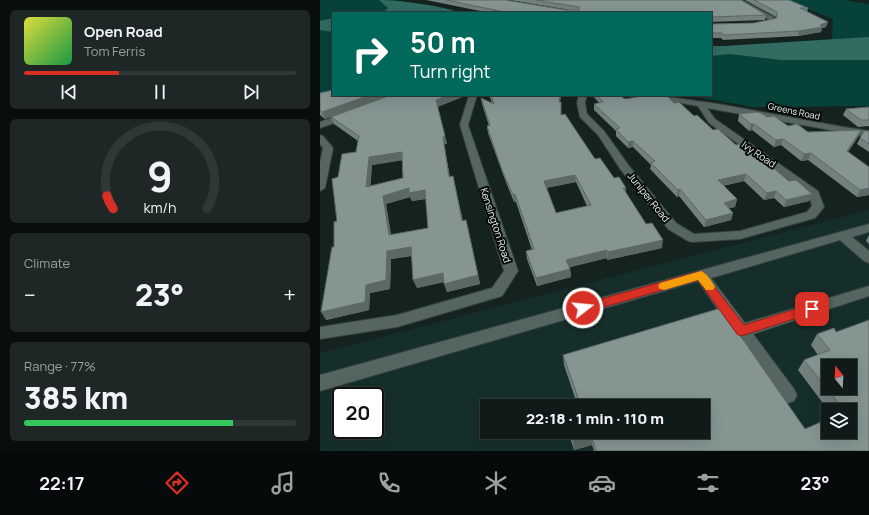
<!DOCTYPE html>
<html lang="en">
<head>
<meta charset="utf-8">
<style>
  body { margin:0; font-family:Manrope,sans-serif; background:#1e2725; color:#f1f3f6; height:100vh; display:flex; flex-direction:column; font-size:15px; white-space:nowrap }
  * { box-sizing:border-box; margin:0 }
  p { font-size:13px; color:#9ca1a2 }
  .icon { flex:none; width:22px; height:22px; fill:none; stroke:currentColor; stroke-width:2; stroke-linecap:round; stroke-linejoin:round }
  .map { position:relative; flex:1; overflow:hidden }
  .panel { display:flex; flex-direction:column; gap:10px; padding:10px; background:#090e0d; width:320px }
  .panel>* { flex:none }
  .hud { position:absolute; left:12px; top:12px; width:380px; height:84px; border-radius:0px; box-shadow:0 4px 16px #0002,0 0 0 1px #303837; background:#00695c; color:#fff; overflow:hidden }
  .needle { width:26px; rotate:342deg }
  .controls { position:absolute; left:501px; top:359px; display:grid; gap:8px }
  .controls a { display:grid; place-items:center; width:36px; height:36px; border-radius:0px; background:#101a18; box-shadow:0 4px 16px #0002,0 0 0 1px #303837; font-size:20px }
  .speed { position:absolute; left:12px; top:387px; display:flex; gap:8px; font-size:20px; font-weight:700; text-align:center }
  .speed>* { display:grid; place-content:center; width:52px; height:52px; border-radius:50%; background:#101a18; box-shadow:0 4px 16px #0002,0 0 0 1px #303837; line-height:1 }
  .speed .limit { border:2px solid #111; border-radius:6px; background:#fff; color:#111 }
  .pin { position:absolute; display:grid; place-items:center; width:34px; height:34px; color:#fff; margin:-17px; border-radius:8px; box-shadow:0 2px 6px #0006 }
  .me { position:absolute; width:44px; margin:-22px; rotate:74deg; stroke-linejoin:round; filter:drop-shadow(0 0 3px #0008) }
  .turn { display:flex; align-items:center; gap:14px; height:84px; padding:0 12px; font-size:18px }
  .turn .icon { width:52px; height:52px; stroke-width:2.5 }
  .turn b { display:block; font-size:28px; line-height:34px }
  .big { font-size:30px; font-weight:800; line-height:1.1 }
  .panel .tile { flex:1; display:flex; flex-direction:column; justify-content:center; gap:6px; min-width:0; padding:0 14px; border-radius:6px; background:#1e2725 }
  .panel .dial { align-items:center; gap:0 }
  .dial svg { height:104px; overflow:visible; fill:none; stroke:#303837; stroke-width:7; stroke-linecap:round; text-anchor:middle }
  .dial text { fill:#f1f3f6; stroke:none }
  .song { display:flex; align-items:center; gap:12px }
  .cover { width:48px; height:48px; border-radius:6px; background:linear-gradient(135deg,hsl(60 70% 55%),hsl(140 70% 35%)) }
  .played { height:4px; border-radius:2px; background:linear-gradient(90deg,#d93025 35%,#303837 35%) }
  .keys { display:flex; justify-content:space-around; direction:ltr }
  .heat { display:flex; justify-content:space-between; align-items:center; font-size:22px; direction:ltr }
  .charge { height:6px; border-radius:3px; background:linear-gradient(90deg,#34c759 77%,#303837 0) }
  .trip { position:absolute; left:160px; top:399px; width:230px; height:40px; border-radius:0px; background:#101a18; box-shadow:0 4px 16px #0002,0 0 0 1px #303837; font-weight:800; line-height:40px; text-align:center }
  .dock { display:flex; height:64px; justify-content:space-around; align-items:center; background:#060a0a; color:#9ca1a2 }
  .dock .icon { width:28px; height:28px }
  .dock .active { color:#d93025 }
  .dock b { font-size:18px; color:#f1f3f6 }
  main { display:flex; flex:1; min-height:0 }
  .map>svg:first-child { display:block }
  .built { fill:#162e2a; fill-rule:evenodd }
  .green { fill:#06423a }
  .water { fill:#316b61 }
  .lines { fill:none; stroke-linecap:round; stroke-linejoin:round }
  .minor-casing { stroke:#36403e; stroke-width:2 }
  .minor { fill:#556662; fill-rule:evenodd }
  .wall { fill:#72807e; fill-rule:evenodd }
  .shaded-wall { fill:#5c6866 }
  .building { fill:#849592; stroke:#5c6866; fill-rule:evenodd }
  .route { fill:#d93025; stroke:#8d1f18 }
  .slow { fill:#f59e0b }
  .labels { text-anchor:middle; dominant-baseline:central; stroke-width:4; stroke-linejoin:round; paint-order:stroke }
  .far-street-label { font-size:9px; fill:#eef7f5; stroke:#060b0a }
  .street-label { font-size:10px; fill:#eef7f5; stroke:#060b0a }
</style>
</head>
<body>
<main>
<section class="panel">
<div class="tile">
<div class="song"><i class="cover"></i><div><b>Open Road</b><p>Tom Ferris</p></div></div>
<div class="played"></div>
<div class="keys"><svg class="icon" aria-label="previous" viewBox="0 0 24 24"><path d="M18 5L8 12l10 7zM5 5v14"/></svg><svg class="icon" aria-label="pause" viewBox="0 0 24 24"><path d="M8 5v14M16 5v14"/></svg><svg class="icon" aria-label="next" viewBox="0 0 24 24"><path d="M6 5l10 7-10 7zM19 5v14"/></svg></div>
</div>
<div class="tile dial"><svg viewBox="0 0 100 80">
<path d="M14 69A42 42 0 1 1 86 69"/>
<path d="M14 69A42 42 0 0 1 9 59" stroke="#d93025"/>
<text x="50" y="56" font-size="32" font-weight="700">9</text>
<text x="50" y="72" font-size="11">km/h</text>
</svg></div>
<div class="tile"><p>Climate</p>
<div class="heat"><a>−</a><b class="big">23°</b><a>+</a></div>
</div>
<div class="tile"><p>Range · 77%</p><b class="big">385 km</b><div class="charge"></div></div>
</section>
<div class="map">
<svg width="549" height="451" viewBox="0 0 549 451">
  <rect width="100%" height="100%" fill="#152320"/>
  <!-- built -->
  <path class="built" d="M549 210V451H0V353ZM508 366H530V388H508ZM21 396H55V430H21ZM167 406H383V432H167ZM508 410H530V432H508Z"/>
  <!-- green -->
  <g class="green">
    <polygon points="0,0 75,0 148,13 13,13 13,95 0,98"/>
    <polygon points="466,0 524,0 549,4 549,106 434,107 364,95 391,95 391,46 405,46 512,39 513,19"/>
  </g>
  <!-- water -->
  <g class="water">
    <path d="M59 0C74 0 128 6 139 13H62L68 8Z"/>
    <polygon points="13,18 13,32 0,30 0,21"/>
    <polygon points="549,37 549,60 461,60 410,54 391,56 391,46 405,46"/>
  </g>
  <g class="lines">
    <!-- minor casing -->
    <g class="minor-casing">
      <g id="minor">
        <polygon points="416,0 422,0 455,18 455,22 438,25 438,23 450,20"/>
        <polygon points="149,95 157,95 148,125 198,271 196,274 182,296 77,327 0,339 0,327 77,315 172,288 184,271 140,125"/>
        <path d="M259 95H267L265 103 267 114 284 131 309 166 356 223 374 234 420 231 487 212 492 206 489 194 389 123 378 106 323 97 319 95C344 95 368 100 392 103 445 112 496 123 549 131V137L387 108 395 119 498 191 504 207 495 218 420 239 372 242 368 241 348 229 301 170 278 135 260 117 257 103Z"/>
        <polygon points="28,112 31,113 32,115 31,117 0,128 0,122"/>
        <polygon points="0,135 3,136 13,148 5,188 0,191 0,163 3,148 0,144"/>
        <polygon points="549,224 549,232 532,237 549,251 549,263 544,261 520,240 391,278 425,323 549,286 549,296 433,334 474,389 477,395 474,401 468,403 462,401 378,281 0,391 0,375"/>
      </g>
    </g>
    <!-- minor -->
    <use href="#minor" class="minor"/>
  </g>
  <!-- wall -->
  <g class="wall">
    <polygon points="106,0 185,0 246,10 250,10 190,0 421,0 446,15 445,20 391,22 391,13 170,13"/>
    <polygon points="425,0 469,0 488,8 487,12 506,27 502,28 501,32 478,36 403,40 401,38 391,38 391,23 392,24 434,23 456,19 456,17"/>
    <path d="M0 93 13 95H145V96L117 107 127 144H124L130 177 133 176 143 221 148 228 160 284 127 292 124 282 97 288 92 256 71 259 70 289 50 293 49 310 6 320 17 221 18 177 36 152 38 141 14 124 11 117 54 101 5 119 0 115ZM82 160 83 178 50 186 52 165ZM90 197 92 201 106 199 108 228 71 235 66 204Z"/>
    <path d="M169 95H241L240 102H241V115L275 159 294 178 306 188V193L342 248 287 260V258L249 267 250 269 251 277 217 286 207 259 206 251 212 250 196 202H194L184 177 168 133 167 126H169L162 104 161 98 172 103ZM256 182 267 206 236 213 226 188Z"/>
    <polygon points="274,95 306,99 354,103 374,116 393,130 441,162 469,181 492,194 489,201 464,207 454,198 444,200 424,181 403,186 417,199 415,207 409,208 413,213 411,220 384,227 359,196 357,197 330,169 331,165 313,147 308,148 296,136 296,131 274,110 274,104 279,103 274,97"/>
    <polygon points="549,107 549,126 538,127 523,115 526,109"/>
    <polygon points="419,114 447,117 468,126 488,132 541,130 538,137 528,152 549,167 549,195 537,197 488,160 481,161 461,145 454,147 432,130 429,131 418,121"/>
    <polygon points="549,131 549,152 537,144 540,138"/>
    <polygon points="549,235 549,244 546,241"/>
    <polygon points="514,328 549,451 274,451 272,445 254,450 248,432 383,432 257,404 244,365 243,355 485,429 530,410 508,410 478,370 484,360 498,355 491,345 497,334"/>
  </g>
  <!-- shaded-wall -->
  <g class="shaded-wall">
    <polygon points="508,22 506,27 502,28 501,32 478,36 479,31"/>
    <polygon points="50,95 72,95 5,119 2,112"/>
    <polygon points="129,95 145,95 145,96 117,107 127,144 124,144 131,185 129,177 116,100"/>
    <polygon points="240,95 241,95 239,108 239,102"/>
    <polygon points="431,124 434,124 432,130 429,131"/>
    <polygon points="541,130 538,137 524,158 527,151"/>
    <polygon points="463,139 461,145 454,147 456,140"/>
    <polygon points="313,141 313,147 308,148 308,142"/>
    <polygon points="82,152 84,160 52,165 50,195 46,187 49,157"/>
    <polygon points="491,153 488,160 481,161 484,154"/>
    <polygon points="426,174 424,181 396,187 398,180"/>
    <polygon points="255,175 256,182 224,188 224,181"/>
    <polygon points="89,188 105,190 108,198 92,201 90,197 66,204 72,243 69,235 63,196"/>
    <polygon points="303,188 306,188 305,195"/>
    <polygon points="549,188 549,195 537,197 540,190"/>
    <polygon points="360,189 359,196 357,197 358,190"/>
    <polygon points="456,191 454,198 444,200 447,193"/>
    <polygon points="195,194 196,202 194,202 193,195"/>
    <polygon points="492,194 489,201 464,207 466,200"/>
    <polygon points="417,199 415,207 402,210 404,203"/>
    <polygon points="413,213 411,220 384,227 386,220"/>
    <polygon points="148,228 160,284 127,292 124,284"/>
    <polygon points="343,240 342,248 287,260 288,252"/>
    <polygon points="91,247 94,255 71,259 70,289 50,293 49,310 6,320 1,312 67,251"/>
    <polygon points="287,250 287,258 247,268 246,260"/>
    <polygon points="250,269 251,277 217,286 216,278"/>
    <polygon points="123,273 126,281 97,288 93,280"/>
    <polygon points="271,435 272,445 254,450 253,441"/>
  </g>
  <!-- building -->
  <g class="building">
    <polygon points="126,0 185,0 246,10 259,10 260,9 259,7 216,0 421,0 446,15 392,17 391,20 391,13 191,13 173,10 175,10"/>
    <polygon points="434,0 469,0 488,8 480,8 508,22 500,25 502,27 479,31 404,35 402,33 391,33 391,23 392,24 434,23 457,18 457,12"/>
    <polygon points="13,90 13,95 50,95 2,112 0,110 0,93"/>
    <path d="M71 95H129L116 100 125 136 123 137 129 177 133 176 142 221 146 220 158 275 124 284 123 273 93 280 91 247 67 251 66 280 46 285 45 302 1 312 12 247H14V222L17 221 12 179 18 177 22 154 36 152 39 136 11 117ZM82 152 83 178 46 187 49 157ZM89 188V193L105 190 108 228 69 235 63 196Z"/>
    <path d="M171 95H240L239 102H241V115L245 114 275 159 280 158 294 178 299 177 306 188H303L326 224 332 223 343 240 288 252 287 250 246 260 250 269 216 278 206 251 214 249 195 194 193 195 182 170 167 126 170 125 161 98 174 104ZM255 175 271 205 236 213 224 181Z"/>
    <polygon points="277,95 300,95 303,98 306,99 328,95 339,95 347,96 354,103 359,102 374,116 377,115 393,130 398,129 416,145 421,144 441,162 445,161 469,181 476,180 492,194 466,200 456,191 447,193 426,174 398,180 417,199 404,203 413,213 386,220 360,189 358,190 331,163 335,161 313,141 308,142 296,129 300,128 274,104 283,102"/>
    <polygon points="549,107 549,120 541,120 526,109"/>
    <polygon points="436,112 441,113 447,117 454,116 468,126 477,124 488,132 541,130 527,151 549,167 549,188 540,190 491,153 484,154 463,139 456,140 434,124 431,124 419,114"/>
    <polygon points="544,131 549,131 549,144 540,138"/>
    <path d="M401 308 485 429 508 419V432H530V410H524L484 360 510 350 497 334 514 328 516 332 549 320V451H276L271 435 253 441 250 432H383V406H250L260 403 243 355ZM508 366H530V388H508Z"/>
  </g>
  <!-- route -->
  <polygon class="route" points="381,271 384,273 424,325 492,304 496,305 498,309 496,312 421,336 417,334 378,280 263,313 259,312 257,308 259,305 263,304"/>
  <!-- slow -->
  <path class="slow" d="M381 271C387 273 392 282 395 287L393 290H386L378 280 344 290 340 289 338 286 340 283Z"/>
  <g class="labels">
    <!-- far-street labels -->
    <g class="far-street-label">
      <text transform="translate(474 111) rotate(12)">Greens Road</text>
    </g>
    <!-- street labels -->
    <g class="street-label">
      <text transform="translate(439 154) rotate(34)">Ivy Road</text>
      <text transform="translate(329 197) rotate(51)">Juniper Road</text>
      <text transform="translate(176 225) rotate(72)">Kensington Road</text>
    </g>
  </g>
</svg>
<div class="controls">
<a><svg class="needle" viewBox="-14 -14 28 28"><path d="M0-13l5 13h-10z" fill="#e53935"/><path d="M0 13l5-13h-10z" fill="#9ca1a2"/></svg></a>
<a><svg class="icon" aria-label="layers" viewBox="0 0 24 24"><path d="M12 4l9 5-9 5-9-5zM3 14l9 5 9-5"/></svg></a>
</div>
<div class="speed"><div class="limit">20</div></div>
<div class="pin" style="left:492px;top:309px;background:#d93025"><svg class="icon" aria-label="arrive" viewBox="0 0 24 24"><path d="M6 21V4h12l-3 4 3 4H6"/></svg></div>
<svg class="me" style="left:263px;top:308px" viewBox="-20 -20 40 40"><circle r="17" fill="#d93025" stroke="#fff" stroke-width="3"/><path d="M0-11L8 9 0 5-8 9z" fill="#fff"/></svg>
<div class="trip">22:18 · 1 min · 110 m</div>
<div class="hud">
<div class="turn"><svg class="icon" aria-label="right" viewBox="0 0 24 24"><path d="M7 20v-9h11M14 6l5 5-5 5"/></svg><div><b>50 m</b>Turn right</div></div>
</div>
</div>
</main>
<nav class="dock">
<b>22:17</b>
<svg class="icon active" aria-label="directions" viewBox="0 0 24 24"><path d="M12 3l9 9-9 9-9-9zM9 14v-3h6M13 9l2 2-2 2"/></svg>
<svg class="icon" aria-label="music" viewBox="0 0 24 24"><path d="M9 18V5l10-2v13"/><circle cx="6" cy="18" r="3"/><circle cx="16" cy="16" r="3"/></svg>
<svg class="icon" aria-label="phone" viewBox="0 0 24 24"><path d="M5 4h4l2 5-3 2q2 4 5 5l2-3 5 2v4C11 20 4 13 5 4z"/></svg>
<svg class="icon" aria-label="climate" viewBox="0 0 24 24"><path d="M12 3v18M4 7l16 10M4 17L20 7"/></svg>
<svg class="icon" aria-label="car" viewBox="0 0 24 24"><path d="M5 17H2v-5l4-1 3-4h7l3 4 3 1v5h-3M9 17h6M6 11h13"/><circle cx="7" cy="17" r="2"/><circle cx="17" cy="17" r="2"/></svg>
<svg class="icon" aria-label="filters" viewBox="0 0 24 24"><path d="M4 7h16M4 17h16"/><circle cx="9" cy="7" r="2"/><circle cx="15" cy="17" r="2"/></svg>
<b>23°</b>
</nav>
</body>
</html>
